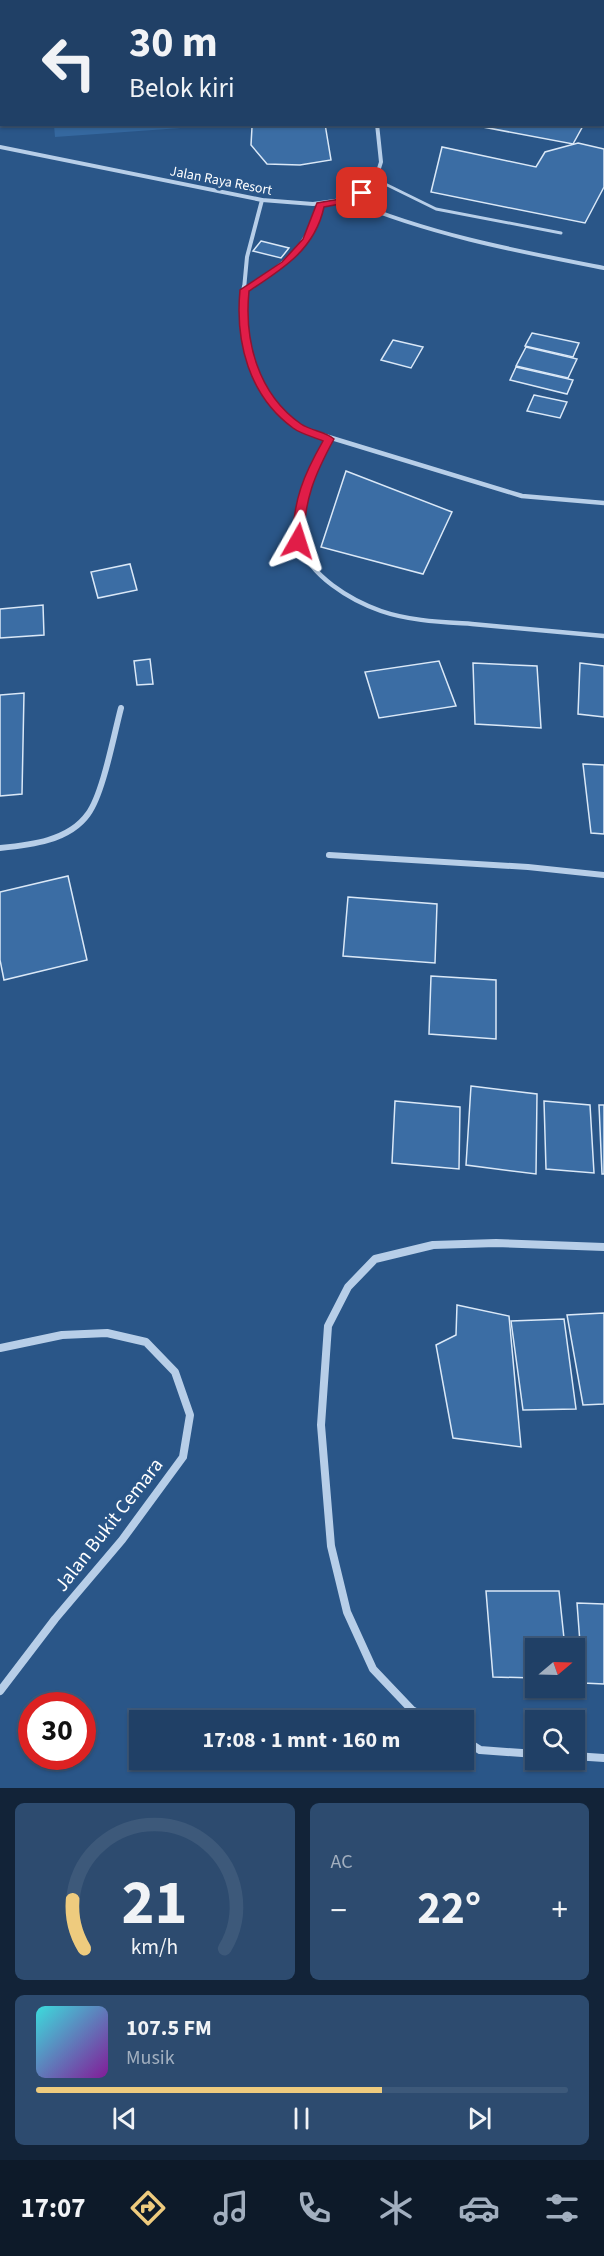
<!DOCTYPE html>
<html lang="id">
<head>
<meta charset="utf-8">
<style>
  body { margin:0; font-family:"Source Sans 3",sans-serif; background:#2d4b6f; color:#f1f3f6; height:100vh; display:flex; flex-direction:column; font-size:22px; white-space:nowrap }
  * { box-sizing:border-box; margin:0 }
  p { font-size:20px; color:#a2afbf }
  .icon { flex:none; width:33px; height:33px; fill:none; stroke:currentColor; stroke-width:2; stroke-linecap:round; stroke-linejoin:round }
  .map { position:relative; height:1788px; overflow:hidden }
  .details { display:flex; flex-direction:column; gap:15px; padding:15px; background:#122338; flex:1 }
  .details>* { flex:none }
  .top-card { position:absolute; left:0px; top:0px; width:604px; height:126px; box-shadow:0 2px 4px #0004,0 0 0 2px #3d597a; background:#204066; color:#f1f3f6; overflow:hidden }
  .needle { width:39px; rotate:71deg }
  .tools { position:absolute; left:525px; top:1638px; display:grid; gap:12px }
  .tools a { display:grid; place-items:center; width:60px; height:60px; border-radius:0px; background:#204066; box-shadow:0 2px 4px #0004,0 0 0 2px #3d597a; font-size:30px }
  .speed { position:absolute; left:18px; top:1692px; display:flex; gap:12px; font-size:30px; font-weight:700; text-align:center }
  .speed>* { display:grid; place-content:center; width:78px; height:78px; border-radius:50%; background:#204066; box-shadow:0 2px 4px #0004,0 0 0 2px #3d597a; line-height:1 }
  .speed .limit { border:9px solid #d22; background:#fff; color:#111 }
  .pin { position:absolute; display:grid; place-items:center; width:51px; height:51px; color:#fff; margin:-26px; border-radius:12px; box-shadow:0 3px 9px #0006 }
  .me { position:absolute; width:66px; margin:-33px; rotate:6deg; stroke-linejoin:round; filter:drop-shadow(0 0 4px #0008) }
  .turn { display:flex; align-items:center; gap:21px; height:126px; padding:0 30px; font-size:27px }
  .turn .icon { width:78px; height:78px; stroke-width:2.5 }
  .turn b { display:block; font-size:42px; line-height:51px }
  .big { font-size:45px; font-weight:700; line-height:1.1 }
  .details .tile { flex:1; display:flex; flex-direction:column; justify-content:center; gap:9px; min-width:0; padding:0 21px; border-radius:9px; background:#2d4b6f }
  .details .dial { align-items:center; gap:0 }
  .dial svg { height:156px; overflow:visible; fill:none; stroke:#3d597a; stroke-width:7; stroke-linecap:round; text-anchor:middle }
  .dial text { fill:#f1f3f6; stroke:none }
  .song { display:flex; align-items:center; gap:18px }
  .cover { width:72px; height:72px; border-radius:9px; background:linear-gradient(135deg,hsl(180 70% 55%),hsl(290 70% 35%)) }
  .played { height:6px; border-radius:3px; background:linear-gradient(90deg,#eecb7e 65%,#3d597a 65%) }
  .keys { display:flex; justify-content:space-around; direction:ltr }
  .heat { display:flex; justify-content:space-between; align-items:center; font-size:33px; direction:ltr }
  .details .tiles { flex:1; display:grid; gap:15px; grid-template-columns:1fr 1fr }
  .tile:last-child { grid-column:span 2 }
  .trip { position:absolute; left:129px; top:1710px; width:345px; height:60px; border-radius:0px; background:#204066; box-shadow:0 2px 4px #0004,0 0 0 2px #3d597a; font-weight:700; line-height:60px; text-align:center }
  .dock { display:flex; height:96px; justify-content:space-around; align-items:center; background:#0d1a29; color:#a2afbf }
  .dock .icon { width:42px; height:42px }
  .dock .current { color:#eecb7e }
  .dock b { font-size:27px; color:#f1f3f6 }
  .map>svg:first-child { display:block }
  .green { fill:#35689f }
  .building { fill:#3b6da4; stroke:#dae8f7; stroke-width:1.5 }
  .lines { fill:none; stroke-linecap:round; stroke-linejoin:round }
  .service { stroke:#b7cee8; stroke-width:3 }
  .minor-far3 { stroke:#b7cee8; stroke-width:4 }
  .minor-far2 { stroke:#b7cee8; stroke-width:4.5 }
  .minor-far1 { stroke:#b7cee8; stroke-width:6 }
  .minor { stroke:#b7cee8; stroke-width:8 }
  .route { fill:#e11d48; stroke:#92132f; stroke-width:1.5 }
  .labels { text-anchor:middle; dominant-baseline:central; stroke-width:6; stroke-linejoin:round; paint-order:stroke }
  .far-street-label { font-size:14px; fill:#fff; stroke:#2a5688 }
  .near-street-label { font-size:20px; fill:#fff; stroke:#2a5688 }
</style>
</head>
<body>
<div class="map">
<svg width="604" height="1788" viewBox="0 0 604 1788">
  <rect width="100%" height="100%" fill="#2a5688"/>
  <!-- green -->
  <polygon class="green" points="180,124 181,128 55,137 54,125"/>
  <!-- building -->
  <g class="building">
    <polygon points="325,124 331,160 300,165 267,164 251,145 252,127"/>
    <polygon points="467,124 584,124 573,144"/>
    <polygon points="578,143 604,149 604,187 585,223 431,192 442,147 536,167 545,152"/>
    <polygon points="261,241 289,248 281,258 253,251"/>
    <polygon points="532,333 579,343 573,357 525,346"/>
    <polygon points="393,340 423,347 411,368 381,360"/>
    <polygon points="526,347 577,359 568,378 516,366"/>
    <polygon points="516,367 573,380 567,394 510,380"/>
    <polygon points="534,395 567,402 560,418 527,411"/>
    <polygon points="346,471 452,512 423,574 321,547"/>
    <polygon points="130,564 137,590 98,598 91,572"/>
    <polygon points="43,605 44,635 0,638 0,609"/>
    <polygon points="150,659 153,684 137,685 134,661"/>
    <polygon points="439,661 456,706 379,718 365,672"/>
    <polygon points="473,663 537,666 541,728 475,724"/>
    <polygon points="580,663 604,666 604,717 578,714"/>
    <polygon points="24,693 22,794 0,796 0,695"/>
    <polygon points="583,764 604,765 604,834 591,833"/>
    <polygon points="68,876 87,960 4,980 0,960 0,892"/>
    <polygon points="348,897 437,904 435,963 343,956"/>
    <polygon points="431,976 496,980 496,1039 429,1034"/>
    <polygon points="471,1086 537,1094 536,1174 466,1165"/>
    <polygon points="395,1101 460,1107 459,1169 392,1163"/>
    <polygon points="544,1101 590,1105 594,1173 546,1169"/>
    <polygon points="599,1105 604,1105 604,1174 602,1174"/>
    <polygon points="457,1305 509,1316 521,1447 453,1438 436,1345 456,1335"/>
    <polygon points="604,1313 604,1404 583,1405 567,1315"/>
    <polygon points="564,1319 576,1409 523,1410 511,1321"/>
    <polygon points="486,1591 559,1591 565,1648 536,1648 536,1678 493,1677"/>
    <polygon points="577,1603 604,1604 604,1684 583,1683"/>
  </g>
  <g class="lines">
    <!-- service -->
    <polyline class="service" points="377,180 436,209 561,233"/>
    <!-- minor-far3 -->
    <g class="minor-far3">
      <polyline points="0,147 262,200 313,204 349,199 364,192 375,181 381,162 377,124"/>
      <path d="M348 200C431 235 517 251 604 268"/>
      <polyline points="244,289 247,257 262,200"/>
      <path d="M246 289C283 266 307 248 320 205"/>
    </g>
    <!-- minor-far2 -->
    <g class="minor-far2">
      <path d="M244 287C242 327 247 380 277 410 284 417 292 422 299 428L522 496 604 503"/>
      <polyline points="244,290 248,287"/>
      <path d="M329 439C317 463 290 516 299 543 310 576 350 600 381 611 410 621 442 622 472 624 516 628 560 632 604 636"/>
    </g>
    <!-- minor-far1 -->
    <g class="minor-far1">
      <path d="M0 848C30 845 69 841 88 814 103 794 114 734 121 708"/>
      <polyline points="329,855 528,867 604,875"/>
    </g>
    <!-- minor -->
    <g class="minor">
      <polyline points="0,1348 62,1335 107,1333 146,1342 175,1372 190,1415 183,1457 122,1540 55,1619 0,1691"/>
      <polyline points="430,1720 412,1710 373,1669 347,1612 331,1546 321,1425 328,1326 348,1287 375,1259 433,1245 496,1243 604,1247"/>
      <polyline points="464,1740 480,1750 536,1754"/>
      <polyline points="574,1756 604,1758"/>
    </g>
  </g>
  <!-- route -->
  <path class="route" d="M359 191 367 193 351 202 324 207C315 249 283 269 249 291 244 341 258 394 301 424 311 431 325 431 334 439 314 476 305 498 303 541L298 544 292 541C294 499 303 476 323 441 314 437 301 434 293 428 249 396 235 342 240 290L282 262 303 239 317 203 346 198Z"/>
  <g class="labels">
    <!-- far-street labels -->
    <g class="far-street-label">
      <text transform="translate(221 181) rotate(11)">Jalan Raya Resort</text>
    </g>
    <!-- near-street labels -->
    <g class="near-street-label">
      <text transform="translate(109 1525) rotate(-52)">Jalan Bukit Cemara</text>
    </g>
  </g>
</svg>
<div class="tools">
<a><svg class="needle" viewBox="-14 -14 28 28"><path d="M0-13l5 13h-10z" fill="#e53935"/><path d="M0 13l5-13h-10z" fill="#a2afbf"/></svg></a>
<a><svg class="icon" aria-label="search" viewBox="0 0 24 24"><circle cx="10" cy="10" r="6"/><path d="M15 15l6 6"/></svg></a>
</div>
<div class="speed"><div class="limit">30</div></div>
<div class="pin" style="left:362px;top:193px;background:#d93025"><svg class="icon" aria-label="arrive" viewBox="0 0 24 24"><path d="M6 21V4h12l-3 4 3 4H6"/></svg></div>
<svg class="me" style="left:298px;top:541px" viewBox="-20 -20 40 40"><path d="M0-17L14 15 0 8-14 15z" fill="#e11d48" stroke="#fff" stroke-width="4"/></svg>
<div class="trip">17:08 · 1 mnt · 160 m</div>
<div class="top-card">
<div class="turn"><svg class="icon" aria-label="left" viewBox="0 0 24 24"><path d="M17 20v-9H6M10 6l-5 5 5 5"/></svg><div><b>30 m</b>Belok kiri</div></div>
</div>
</div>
<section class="details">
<div class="tiles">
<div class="tile dial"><svg viewBox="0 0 100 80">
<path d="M14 69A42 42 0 1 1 86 69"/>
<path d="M14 69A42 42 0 0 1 8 44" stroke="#eecb7e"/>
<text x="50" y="56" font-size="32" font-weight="700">21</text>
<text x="50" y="72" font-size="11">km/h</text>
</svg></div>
<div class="tile"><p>AC</p>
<div class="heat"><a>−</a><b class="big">22°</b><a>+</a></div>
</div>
<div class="tile">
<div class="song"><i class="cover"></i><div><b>107.5 FM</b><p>Musik</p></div></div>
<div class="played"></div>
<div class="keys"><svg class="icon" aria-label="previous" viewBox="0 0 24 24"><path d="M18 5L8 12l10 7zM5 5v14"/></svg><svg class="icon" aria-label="pause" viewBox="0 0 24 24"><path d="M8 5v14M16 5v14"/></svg><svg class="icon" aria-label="next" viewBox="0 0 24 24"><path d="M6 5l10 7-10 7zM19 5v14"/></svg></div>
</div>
</div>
</section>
<nav class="dock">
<b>17:07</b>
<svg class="icon current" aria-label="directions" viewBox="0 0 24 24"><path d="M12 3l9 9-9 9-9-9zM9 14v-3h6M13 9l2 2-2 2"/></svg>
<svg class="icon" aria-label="music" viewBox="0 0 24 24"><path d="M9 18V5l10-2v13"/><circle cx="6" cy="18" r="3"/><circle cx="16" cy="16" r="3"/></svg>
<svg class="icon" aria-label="phone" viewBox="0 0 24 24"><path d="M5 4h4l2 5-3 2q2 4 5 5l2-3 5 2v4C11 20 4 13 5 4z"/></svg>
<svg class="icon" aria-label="climate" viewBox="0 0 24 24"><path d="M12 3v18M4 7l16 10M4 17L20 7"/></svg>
<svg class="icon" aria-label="car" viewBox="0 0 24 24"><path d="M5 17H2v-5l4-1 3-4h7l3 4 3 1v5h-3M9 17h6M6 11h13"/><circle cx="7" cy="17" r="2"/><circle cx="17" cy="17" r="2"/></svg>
<svg class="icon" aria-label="filters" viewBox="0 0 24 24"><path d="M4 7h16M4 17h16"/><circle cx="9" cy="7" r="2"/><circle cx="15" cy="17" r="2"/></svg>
</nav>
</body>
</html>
